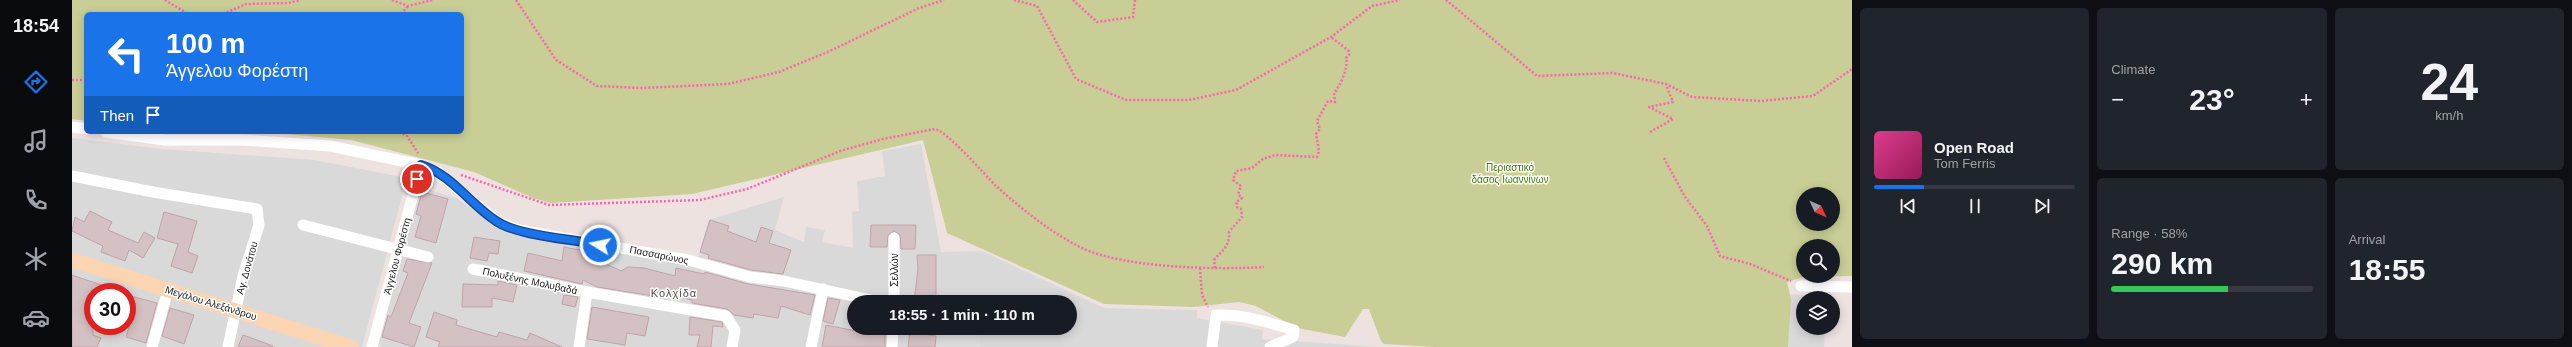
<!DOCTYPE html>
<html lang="en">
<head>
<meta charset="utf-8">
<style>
  body { margin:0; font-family:Helvetica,sans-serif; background:#20242c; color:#f1f3f6; height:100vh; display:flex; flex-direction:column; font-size:15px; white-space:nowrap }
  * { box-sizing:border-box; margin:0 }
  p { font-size:13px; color:#9ea1a6 }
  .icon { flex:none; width:22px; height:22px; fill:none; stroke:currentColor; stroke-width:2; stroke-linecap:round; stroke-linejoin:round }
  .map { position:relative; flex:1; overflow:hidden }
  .details { display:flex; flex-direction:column; gap:8px; padding:8px; background:#0d0f14; width:720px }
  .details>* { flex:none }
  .hud { position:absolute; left:12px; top:12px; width:380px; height:122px; border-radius:6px; box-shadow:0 2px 10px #0003; background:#1a73e8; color:#fff; overflow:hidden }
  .needle { width:26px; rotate:134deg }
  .buttons { position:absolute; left:1724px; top:187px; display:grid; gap:8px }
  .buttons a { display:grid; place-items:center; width:44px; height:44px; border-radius:50%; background:#171b24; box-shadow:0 2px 10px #0003; font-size:20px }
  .speed { position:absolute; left:12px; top:283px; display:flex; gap:8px; font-size:20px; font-weight:700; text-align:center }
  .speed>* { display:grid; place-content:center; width:52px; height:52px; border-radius:50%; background:#171b24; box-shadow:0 2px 10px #0003; line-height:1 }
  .speed .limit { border:6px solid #d22; background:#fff; color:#111 }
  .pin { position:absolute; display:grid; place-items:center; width:34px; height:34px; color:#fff; margin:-17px; border:2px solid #fff; border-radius:50%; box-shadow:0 1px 4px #0007 }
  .me { position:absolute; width:44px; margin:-22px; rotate:280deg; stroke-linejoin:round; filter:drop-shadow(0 0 3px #0008) }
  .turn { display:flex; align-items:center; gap:14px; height:84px; padding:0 16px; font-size:18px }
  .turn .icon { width:52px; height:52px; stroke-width:2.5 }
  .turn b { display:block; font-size:28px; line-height:34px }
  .then { display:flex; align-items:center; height:38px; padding:0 16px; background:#0003; gap:8px; font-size:15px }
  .big { font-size:30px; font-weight:700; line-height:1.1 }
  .details .widget { flex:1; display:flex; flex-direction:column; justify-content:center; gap:6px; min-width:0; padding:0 14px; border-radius:6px; background:#20242c }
  .details .dial { align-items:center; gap:0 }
  .dial b { font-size:52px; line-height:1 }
  .song { display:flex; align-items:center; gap:12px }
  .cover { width:48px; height:48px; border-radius:6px; background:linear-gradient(135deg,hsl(330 70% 55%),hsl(330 70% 35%)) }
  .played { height:4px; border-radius:2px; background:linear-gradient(90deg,#1a73e8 25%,#363941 25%) }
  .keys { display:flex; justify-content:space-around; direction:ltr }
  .heat { display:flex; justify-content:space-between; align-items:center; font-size:22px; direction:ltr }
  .charge { height:6px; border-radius:3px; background:linear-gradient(90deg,#34c759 58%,#363941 0) }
  .details .tiles { flex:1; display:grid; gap:8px; grid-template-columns:repeat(3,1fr) }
  .widget:first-child { grid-row:span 2 }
  .trip { position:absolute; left:775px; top:295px; width:230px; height:40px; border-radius:20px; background:#171b24; box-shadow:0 2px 10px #0003; font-weight:700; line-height:40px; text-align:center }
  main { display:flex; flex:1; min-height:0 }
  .dock { display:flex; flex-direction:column; width:72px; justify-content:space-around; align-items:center; background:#090b0e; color:#9ea1a6 }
  .dock .icon { width:28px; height:28px }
  .dock .selected { color:#1a73e8 }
  .dock b { font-size:18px; color:#f1f3f6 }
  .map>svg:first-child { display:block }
  .residential { fill:#dad9da; fill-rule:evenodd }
  .forest { fill:#c8ce95; fill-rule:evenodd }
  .parking { fill:#dcdcdc }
  .building { fill:#d4c1c4; stroke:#c0a3a7 }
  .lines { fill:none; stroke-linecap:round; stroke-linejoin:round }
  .path { stroke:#fd63ae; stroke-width:2.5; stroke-dasharray:2 2; stroke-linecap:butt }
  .street { stroke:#fff; stroke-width:11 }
  .secondary { stroke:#fbd4b2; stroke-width:15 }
  .route-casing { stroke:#114b97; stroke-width:10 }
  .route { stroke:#1a73e8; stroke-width:7 }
  .labels { text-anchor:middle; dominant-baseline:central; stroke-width:3; stroke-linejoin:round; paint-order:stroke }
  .park-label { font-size:10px; fill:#427b09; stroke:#fff }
  .street-label { font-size:10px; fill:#1c1c1c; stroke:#fff }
  .neighbourhood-label { font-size:11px; letter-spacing:1px; fill:#4f4f4f; stroke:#fff }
</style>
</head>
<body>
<main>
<nav class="dock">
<b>18:54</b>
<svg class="icon selected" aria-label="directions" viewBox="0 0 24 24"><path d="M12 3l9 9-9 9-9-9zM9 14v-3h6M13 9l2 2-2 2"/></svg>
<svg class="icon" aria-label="music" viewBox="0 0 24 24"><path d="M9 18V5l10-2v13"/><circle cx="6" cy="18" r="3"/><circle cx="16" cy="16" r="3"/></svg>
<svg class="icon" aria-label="phone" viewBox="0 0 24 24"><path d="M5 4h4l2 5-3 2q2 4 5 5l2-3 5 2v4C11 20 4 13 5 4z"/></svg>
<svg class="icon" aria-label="climate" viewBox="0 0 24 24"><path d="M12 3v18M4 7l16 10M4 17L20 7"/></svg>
<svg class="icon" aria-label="car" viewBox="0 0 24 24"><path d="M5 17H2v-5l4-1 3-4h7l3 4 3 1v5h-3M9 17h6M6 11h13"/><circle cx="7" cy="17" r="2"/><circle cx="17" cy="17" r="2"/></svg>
</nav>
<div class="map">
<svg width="1780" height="347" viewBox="0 0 1780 347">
  <rect width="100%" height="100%" fill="#eee2e1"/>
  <!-- residential -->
  <g class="residential">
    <path d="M0 138 90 149 243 160 335 178 290 347H0ZM21 292H55V326H21Z"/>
    <path d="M849 144 869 252 910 251 1032 308 1125 310V318L1191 330 1190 339 1309 347H311L302 342 349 187 386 199 432 231 624 267 636 220 712 197 703 230 732 242 734 227 753 230 750 242 781 248 780 212 787 211 785 181 813 176 810 151ZM782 302H998V328H782Z"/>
    <polygon points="1718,294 1755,298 1731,298 1731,328 1753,328 1752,347 1716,347"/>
  </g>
  <!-- forest -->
  <path class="forest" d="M0 0H1780V276L1732 277 1715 282 1719 299 1716 347H1363L1312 344 1309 341 1297 309H1291L1273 337 1225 328 1184 306 1167 302 1121 307 1032 304 875 233 851 140 620 194 479 203 461 198 402 172 279 140 191 132H390V14H14V121L0 119ZM1731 194H1761V224H1731ZM1731 246H1761V276H1731Z"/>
  <!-- parking -->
  <polygon class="parking" points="865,328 909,328 908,347 864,347"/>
  <!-- building -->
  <g class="building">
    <polygon points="350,192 376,199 364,243 343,237 349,216 344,214"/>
    <polygon points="18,211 40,222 36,230 66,243 72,232 83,238 71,258 57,250 53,261 29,252 31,246 0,231 3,217 12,222"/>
    <polygon points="92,212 125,221 116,252 126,256 120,273 99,266 106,244 85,238"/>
    <polygon points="638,220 657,226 655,231 684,242 689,227 701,231 697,243 719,250 711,274 679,270 636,258 637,255 628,252"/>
    <polygon points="799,225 844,225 843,249 829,249 828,235 822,231 816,235 815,247 798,247"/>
    <polygon points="402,237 428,241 426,254 417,253 415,261 398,258"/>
    <polygon points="492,247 518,252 517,256 549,271 556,267 572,268 603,276 604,268 632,274 633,272 676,284 743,295 738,315 709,306 706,318 682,314 681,318 662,315 655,309 620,303 620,300 583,292 582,296 525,287 511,280 510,284 452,271 456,253 490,261"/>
    <polygon points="845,255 864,255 864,302 842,302 846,269"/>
    <polygon points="335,259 360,263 337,323 349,327 342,347 310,337 316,315 319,317 336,273 331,271"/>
    <polygon points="0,275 44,290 43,292 21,292 21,335 29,338 25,347 0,347"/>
    <polygon points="426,281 445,285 441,302 420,298 420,307 390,307 391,284 426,285"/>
    <polygon points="55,295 85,303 74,343 54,337 58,324 55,323"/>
    <polygon points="492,295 506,297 503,307 490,304"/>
    <polygon points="756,298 768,300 761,324 751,321"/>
    <polygon points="520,307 577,317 573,336 555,333 553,345 515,339"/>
    <polygon points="98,308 122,315 112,344 90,336"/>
    <polygon points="362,312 385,320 384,325 425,337 427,332 455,340 458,333 490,347 366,347 368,342 354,337"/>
    <polygon points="618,317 650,322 651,327 641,326 639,347 625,347 628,335 617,335"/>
    <polygon points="754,325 789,332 789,328 813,328 813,347 750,347"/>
    <polygon points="838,332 864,336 863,347 836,347"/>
    <polygon points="171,335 201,346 200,347 166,347"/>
  </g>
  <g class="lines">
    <!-- path -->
    <g class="path">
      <polyline points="93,0 116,14"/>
      <polyline points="320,0 336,6 361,0"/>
      <polyline points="444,0 484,60 525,86 570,88 656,84 707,72 758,51 847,8 872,0"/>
      <polyline points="942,0 965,6 1004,79 1054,100 1117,100 1164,90 1259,37 1300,6 1328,0"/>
      <polyline points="1001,0 1025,22 1061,17 1063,0"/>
      <polyline points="1374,0 1465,76 1541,73 1594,84 1620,97 1689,101 1741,96 1780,69"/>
      <polyline points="151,14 174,4 216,3 229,0"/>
      <polyline points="329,14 336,6"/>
      <polyline points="0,80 14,80"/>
      <polyline points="327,132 335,136 346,153"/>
      <polyline points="1578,132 1601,119 1577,107 1601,102 1594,85"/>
      <polyline points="1592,158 1613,197 1635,226 1648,256 1678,264 1719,281"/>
      <path d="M389 175 477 205 628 200 675 189 768 151 811 139 863 129C876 132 911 173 924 186 951 210 979 233 1012 249 1055 268 1145 270 1192 267"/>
      <polyline points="1128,268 1130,295 1136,307"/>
      <path d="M1143 268 1142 260C1150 250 1158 247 1157 232L1170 217 1169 209 1165 207 1164 202 1170 198 1166 194 1169 186 1161 180 1164 171 1180 168 1191 159 1203 155 1245 157 1247 151 1244 134 1248 129 1245 121 1256 101 1263 102 1262 93C1268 87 1277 66 1274 58L1277 55V51L1259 37"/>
    </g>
    <!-- street -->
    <g class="street">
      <polyline points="0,127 14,129"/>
      <polyline points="34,132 93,140 171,140 258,146 349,165 366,172 425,222 447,230 616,260 678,277 712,281 808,302"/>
      <polyline points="0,176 81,192 185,209 187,225 171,276 156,347"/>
      <polyline points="231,225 356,257"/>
      <polyline points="401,269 515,292 654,316 663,330 660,347"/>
      <polyline points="1729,286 1780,287"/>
      <polyline points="822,302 822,238"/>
      <polyline points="80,347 96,290"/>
      <polyline points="300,347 349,165"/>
      <polyline points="507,347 515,292"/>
      <polyline points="739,347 751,289"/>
      <polyline points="820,347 821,328"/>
      <path d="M1140 347 1144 315C1172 314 1195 322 1222 330L1221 337 1198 347"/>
    </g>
    <!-- secondary -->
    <polyline class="secondary" points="0,260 279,347"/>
  </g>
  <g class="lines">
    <!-- route casing -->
    <g class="route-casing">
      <path id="route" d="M345 179 349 165C379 174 398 204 424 221 446 236 501 239 528 245"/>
    </g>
    <!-- route -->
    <use href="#route" class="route"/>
  </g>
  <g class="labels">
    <!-- park labels -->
    <g class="park-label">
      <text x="1438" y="167">Περιαστικό<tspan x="1438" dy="12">δάσος Ιωαννίνων</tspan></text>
    </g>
    <!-- street labels -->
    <g class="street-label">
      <text transform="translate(587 255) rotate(11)">Πασσαρώνος</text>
      <text transform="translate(325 256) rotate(-75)">Άγγελου Φορέστη</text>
      <text transform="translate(175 268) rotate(-74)">Αγ. Δονάτου</text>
      <text transform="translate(822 270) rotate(-90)">Σελλών</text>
      <text transform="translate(458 281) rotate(12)">Πολυξένης Μολυβαδά</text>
      <text transform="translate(139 303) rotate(17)">Μεγάλου Αλεξάνδρου</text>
    </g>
    <!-- neighbourhood labels -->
    <g class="neighbourhood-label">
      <text x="602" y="293">Κολχίδα</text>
    </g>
  </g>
</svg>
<div class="buttons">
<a><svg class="needle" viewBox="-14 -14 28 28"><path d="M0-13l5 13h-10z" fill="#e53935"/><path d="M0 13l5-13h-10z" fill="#9ea1a6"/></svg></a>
<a><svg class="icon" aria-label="search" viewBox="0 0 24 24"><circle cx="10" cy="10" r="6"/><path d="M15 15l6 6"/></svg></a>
<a><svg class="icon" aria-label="layers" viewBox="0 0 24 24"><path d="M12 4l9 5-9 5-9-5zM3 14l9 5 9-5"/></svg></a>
</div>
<div class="speed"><div class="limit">30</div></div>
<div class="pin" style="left:345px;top:179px;background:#d93025"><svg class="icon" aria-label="arrive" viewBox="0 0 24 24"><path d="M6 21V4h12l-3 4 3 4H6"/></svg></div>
<svg class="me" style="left:528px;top:245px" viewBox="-20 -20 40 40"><circle r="17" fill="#1a73e8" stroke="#fff" stroke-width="3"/><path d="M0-11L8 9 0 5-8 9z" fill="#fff"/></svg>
<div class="trip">18:55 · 1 min · 110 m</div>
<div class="hud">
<div class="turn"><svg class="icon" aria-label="left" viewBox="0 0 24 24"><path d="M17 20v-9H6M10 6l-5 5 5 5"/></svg><div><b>100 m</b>Άγγελου Φορέστη</div></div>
<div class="then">Then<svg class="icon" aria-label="arrive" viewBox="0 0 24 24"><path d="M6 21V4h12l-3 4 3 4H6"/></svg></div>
</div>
</div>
<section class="details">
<div class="tiles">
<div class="widget">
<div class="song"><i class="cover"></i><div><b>Open Road</b><p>Tom Ferris</p></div></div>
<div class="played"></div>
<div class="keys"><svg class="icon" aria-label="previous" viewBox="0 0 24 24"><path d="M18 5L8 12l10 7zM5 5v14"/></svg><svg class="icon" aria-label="pause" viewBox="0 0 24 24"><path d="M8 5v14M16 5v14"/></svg><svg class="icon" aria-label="next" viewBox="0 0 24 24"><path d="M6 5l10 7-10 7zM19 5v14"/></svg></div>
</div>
<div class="widget"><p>Climate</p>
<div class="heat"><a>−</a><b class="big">23°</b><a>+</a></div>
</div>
<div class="widget dial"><b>24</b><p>km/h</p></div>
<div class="widget"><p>Range · 58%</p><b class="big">290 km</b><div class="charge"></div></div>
<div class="widget"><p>Arrival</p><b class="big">18:55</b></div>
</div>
</section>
</main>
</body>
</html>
